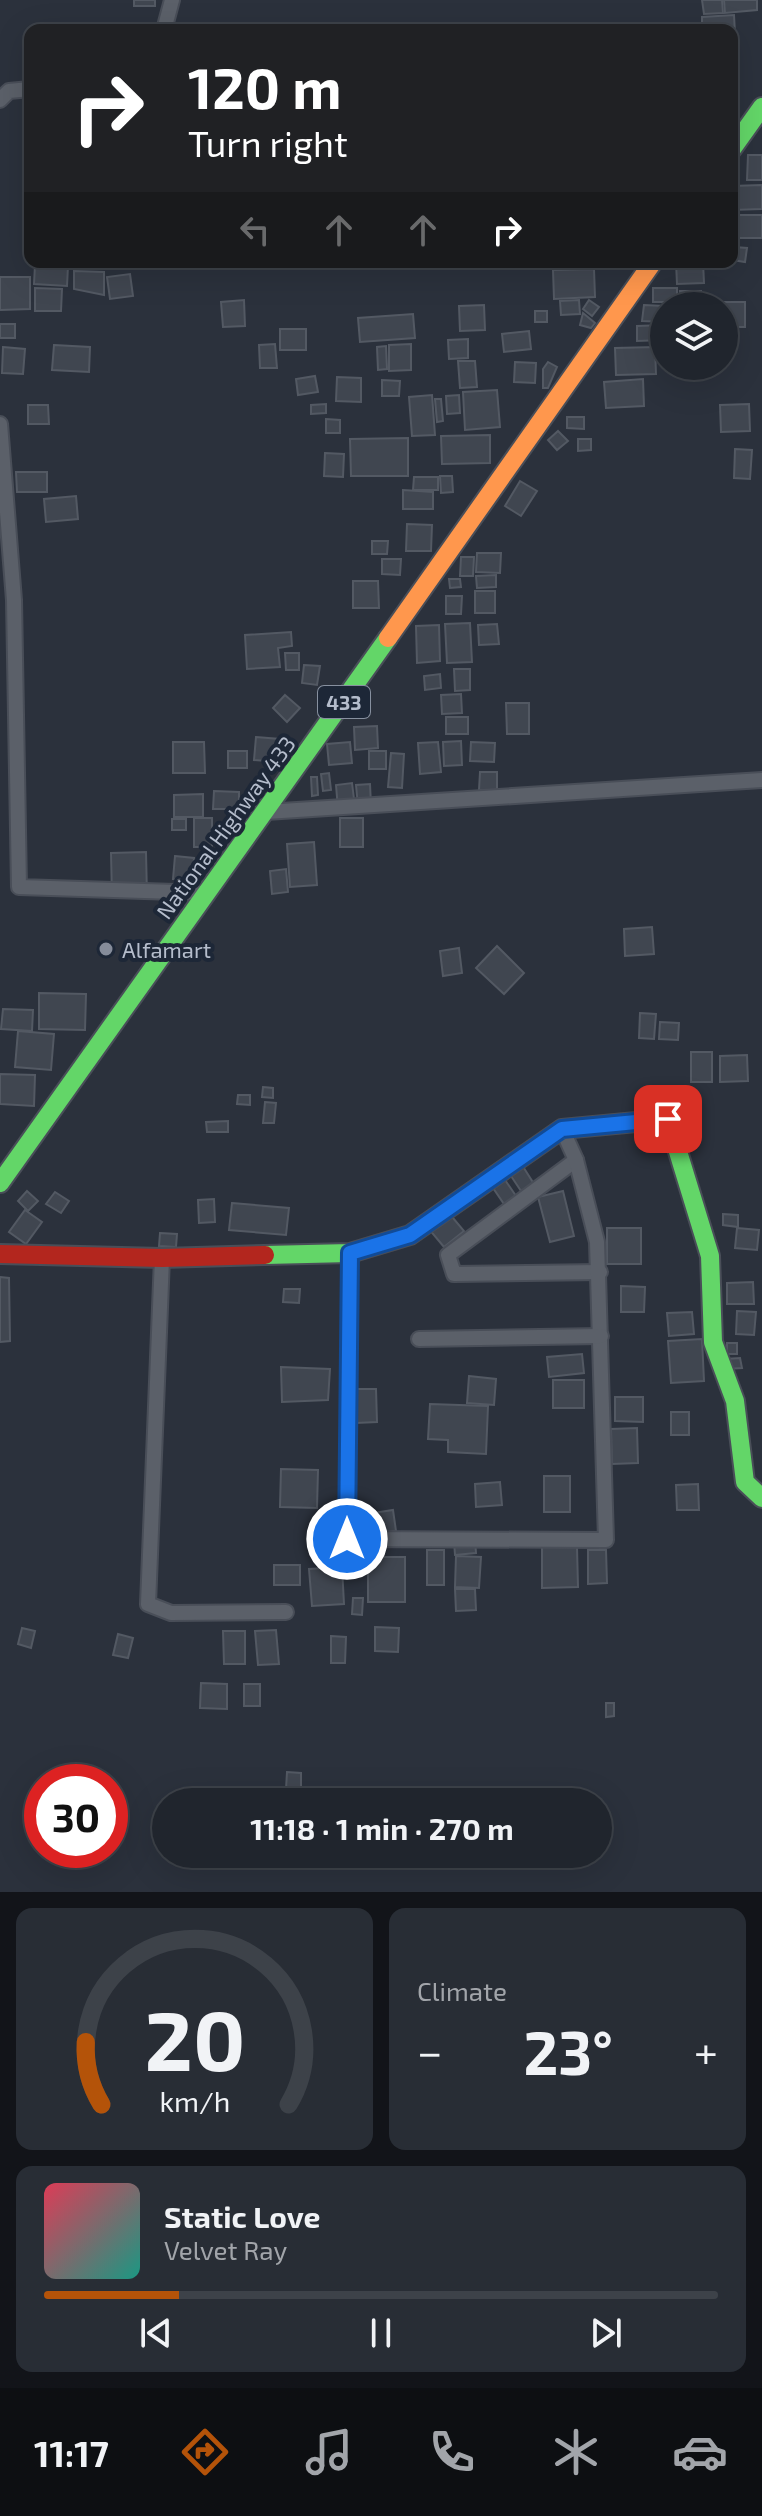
<!DOCTYPE html>
<html lang="en">
<head>
<meta charset="utf-8">
<style>
  body { margin:0; font-family:"Exo 2",sans-serif; background:#282d35; color:#f1f3f6; height:100vh; display:flex; flex-direction:column; font-size:30px; white-space:nowrap }
  * { box-sizing:border-box; margin:0 }
  p { font-size:26px; color:#a2a5aa }
  .icon { flex:none; width:44px; height:44px; fill:none; stroke:currentColor; stroke-width:2; stroke-linecap:round; stroke-linejoin:round }
  .map { position:relative; height:1892px; overflow:hidden }
  .details { display:flex; flex-direction:column; gap:16px; padding:16px; background:#121419; flex:1 }
  .details>* { flex:none }
  .banner { position:absolute; left:24px; top:24px; width:714px; height:244px; border-radius:16px; box-shadow:0 8px 32px #0002,0 0 0 2px #3d4249; background:#202124; color:#fff; overflow:hidden }
  .tools { position:absolute; left:650px; top:292px; display:grid; gap:16px }
  .tools a { display:grid; place-items:center; width:88px; height:88px; border-radius:50%; background:#20252d; box-shadow:0 8px 32px #0002,0 0 0 2px #3d4249; font-size:40px }
  .speed { position:absolute; left:24px; top:1764px; display:flex; gap:16px; font-size:40px; font-weight:700; text-align:center }
  .speed>* { display:grid; place-content:center; width:104px; height:104px; border-radius:50%; background:#20252d; box-shadow:0 8px 32px #0002,0 0 0 2px #3d4249; line-height:1 }
  .speed .limit { border:12px solid #d22; background:#fff; color:#111 }
  .pin { position:absolute; display:grid; place-items:center; width:68px; height:68px; color:#fff; margin:-34px; border-radius:16px; box-shadow:0 4px 12px #0006 }
  .me { position:absolute; width:88px; margin:-44px; rotate:0deg; stroke-linejoin:round; filter:drop-shadow(0 0 6px #0008) }
  .turn { display:flex; align-items:center; gap:28px; height:168px; padding:0 32px; font-size:36px }
  .turn .icon { width:104px; height:104px; stroke-width:2.5 }
  .turn b { display:block; font-size:56px; line-height:68px }
  .lanes { display:flex; align-items:center; height:76px; padding:0 32px; background:#0003; justify-content:center; gap:40px; direction:ltr }
  .lanes .off { opacity:.35 }
  .big { font-size:60px; font-weight:700; line-height:1.1 }
  .details .card { flex:1; display:flex; flex-direction:column; justify-content:center; gap:12px; min-width:0; padding:0 28px; border-radius:16px; background:#282d35 }
  .details .dial { align-items:center; gap:0 }
  .dial svg { height:208px; overflow:visible; fill:none; stroke:#3d4249; stroke-width:7; stroke-linecap:round; text-anchor:middle }
  .dial text { fill:#f1f3f6; stroke:none }
  .song { display:flex; align-items:center; gap:24px }
  .cover { width:96px; height:96px; border-radius:12px; background:linear-gradient(135deg,hsl(350 70% 55%),hsl(170 70% 35%)) }
  .played { height:8px; border-radius:4px; background:linear-gradient(90deg,#b45309 20%,#3d4249 20%) }
  .keys { display:flex; justify-content:space-around; direction:ltr }
  .heat { display:flex; justify-content:space-between; align-items:center; font-size:44px; direction:ltr }
  .details .tiles { flex:1; display:grid; gap:16px; grid-template-columns:1fr 1fr }
  .card:last-child { grid-column:span 2 }
  .trip { position:absolute; left:152px; top:1788px; width:460px; height:80px; border-radius:40px; background:#20252d; box-shadow:0 8px 32px #0002,0 0 0 2px #3d4249; font-weight:700; line-height:80px; text-align:center }
  .tabs { display:flex; height:128px; justify-content:space-around; align-items:center; background:#0d0f12; color:#a2a5aa }
  .tabs .icon { width:56px; height:56px }
  .tabs .active { color:#b45309 }
  .tabs b { font-size:36px; color:#f1f3f6 }
  .map>svg:first-child { display:block }
  .building { fill:#404650; stroke:#535963; stroke-width:2 }
  .lines { fill:none; stroke-linecap:round; stroke-linejoin:round }
  .street-casing { stroke:#494e58; stroke-width:18 }
  .fast-casing { stroke:#494e58; stroke-width:22 }
  .slow-casing { stroke:#494e58; stroke-width:22 }
  .jam-casing { stroke:#494e58; stroke-width:22 }
  .street { stroke:#5b6069; stroke-width:14 }
  .fast { stroke:#63d668; stroke-width:18 }
  .slow { stroke:#ff974d; stroke-width:18 }
  .jam { stroke:#b3261e; stroke-width:18 }
  .route-casing { stroke:#114b97; stroke-width:20 }
  .route { stroke:#1a73e8; stroke-width:14 }
  .poi-dot { fill:#858c9a; stroke:#1d2737; stroke-width:3 }
  .labels { text-anchor:middle; dominant-baseline:central; stroke-width:8; stroke-linejoin:round; paint-order:stroke }
  .shield { fill:#1d2737; stroke:#87909f; stroke-width:2 }
  .shield-label { font-size:20px; font-weight:bold; fill:#b5bdcc }
  .street-label { font-size:22px; fill:#b5bdcc; stroke:#1d2737 }
  .poi-label { font-size:22px; fill:#b5bdcc; stroke:#1d2737; text-anchor:start }
</style>
</head>
<body>
<div class="map">
<svg width="762" height="1892" viewBox="0 0 762 1892">
  <rect width="100%" height="100%" fill="#2b313c"/>
  <!-- building -->
  <g class="building">
    <rect x="134" y="0" width="21" height="6"/>
    <polygon points="702,0 722,0 723,13 704,14"/>
    <polygon points="724,0 757,0 757,10 725,13"/>
    <polygon points="734,15 736,51 732,51 732,30 702,30 702,17"/>
    <polygon points="748,155 762,155 762,180 747,180"/>
    <polygon points="762,185 762,209 732,210 732,186"/>
    <rect x="732" y="215" width="30" height="23"/>
    <polygon points="734,247 747,248 745,262 732,260"/>
    <polygon points="542,262 575,262 574,269 542,268"/>
    <polygon points="676,262 703,262 704,283 677,284"/>
    <polygon points="35,265 68,266 67,286 34,284"/>
    <polygon points="594,269 595,297 554,299 553,270"/>
    <polygon points="74,271 104,272 104,295 74,289"/>
    <polygon points="130,274 133,296 110,299 107,277"/>
    <polygon points="0,277 30,277 30,309 0,310"/>
    <polygon points="35,288 62,289 61,311 35,311"/>
    <rect x="653" y="288" width="24" height="14"/>
    <polygon points="680,291 701,291 701,306 681,306"/>
    <polygon points="244,300 245,326 223,327 221,302"/>
    <polygon points="579,300 580,314 561,315 560,301"/>
    <polygon points="589,300 599,307 592,316 583,309"/>
    <polygon points="717,302 745,302 745,327 724,327 724,306 717,306"/>
    <polygon points="484,305 485,330 460,331 459,306"/>
    <polygon points="644,305 664,306 664,322 642,321"/>
    <rect x="535" y="311" width="12" height="11"/>
    <polygon points="583,313 595,323 591,328 580,325"/>
    <polygon points="413,314 415,338 360,342 358,318"/>
    <rect x="0" y="324" width="15" height="14"/>
    <polygon points="664,325 664,340 637,341 637,326"/>
    <rect x="280" y="329" width="26" height="21"/>
    <polygon points="529,331 531,349 504,352 502,334"/>
    <polygon points="468,339 468,358 449,359 448,340"/>
    <polygon points="275,344 277,368 260,368 259,345"/>
    <polygon points="411,344 411,370 389,371 389,345"/>
    <polygon points="54,345 90,347 89,372 52,370"/>
    <polygon points="386,346 387,369 378,370 377,347"/>
    <polygon points="3,347 25,349 23,374 2,373"/>
    <polygon points="655,347 656,374 616,375 615,348"/>
    <polygon points="458,361 475,361 477,387 460,388"/>
    <polygon points="515,362 536,363 535,383 514,382"/>
    <polygon points="548,362 557,367 548,388 543,388 543,369"/>
    <polygon points="666,366 711,366 711,369 666,370"/>
    <polygon points="315,376 318,392 298,395 296,379"/>
    <polygon points="337,377 361,378 361,402 336,401"/>
    <polygon points="643,379 644,406 606,408 604,382"/>
    <polygon points="382,380 400,381 399,396 382,396"/>
    <polygon points="497,390 500,427 465,430 463,392"/>
    <polygon points="432,395 435,435 412,436 409,397"/>
    <polygon points="459,395 460,413 447,414 446,396"/>
    <polygon points="435,399 441,399 443,421 437,422"/>
    <polygon points="326,404 326,413 311,414 311,405"/>
    <polygon points="749,404 750,431 721,432 720,405"/>
    <polygon points="28,405 48,405 49,424 28,424"/>
    <polygon points="567,417 584,417 584,429 567,428"/>
    <polygon points="326,419 340,420 340,433 326,433"/>
    <polygon points="558,431 568,441 557,450 548,440"/>
    <polygon points="490,435 490,463 442,464 441,436"/>
    <polygon points="408,438 408,476 351,476 350,439"/>
    <polygon points="578,439 591,439 591,450 578,451"/>
    <polygon points="735,449 752,450 750,479 734,478"/>
    <polygon points="325,453 344,454 343,477 324,476"/>
    <polygon points="16,472 47,472 47,492 17,492"/>
    <polygon points="440,476 452,476 453,492 441,493"/>
    <polygon points="414,477 438,477 438,490 413,490"/>
    <polygon points="520,481 537,491 521,516 505,506"/>
    <polygon points="403,490 433,492 433,509 403,509"/>
    <polygon points="76,496 78,519 46,522 44,499"/>
    <polygon points="407,524 432,525 431,551 406,551"/>
    <polygon points="372,541 388,541 387,554 372,554"/>
    <polygon points="477,553 501,553 500,573 476,572"/>
    <polygon points="461,557 474,557 473,576 460,576"/>
    <polygon points="382,559 401,559 400,575 382,574"/>
    <polygon points="496,575 496,587 477,588 476,576"/>
    <polygon points="449,579 460,579 461,587 450,588"/>
    <polygon points="353,581 378,581 379,608 353,608"/>
    <rect x="475" y="591" width="20" height="22"/>
    <polygon points="446,596 462,596 461,614 446,614"/>
    <polygon points="470,623 472,662 447,663 445,624"/>
    <polygon points="497,624 499,644 479,645 478,625"/>
    <polygon points="439,625 440,661 417,663 416,626"/>
    <polygon points="291,632 292,646 278,648 280,667 247,669 245,635"/>
    <polygon points="285,653 299,653 299,670 286,670"/>
    <polygon points="304,665 320,666 317,685 302,683"/>
    <polygon points="454,669 470,669 470,690 455,691"/>
    <polygon points="440,674 441,688 425,690 424,676"/>
    <polygon points="461,694 462,713 442,714 441,695"/>
    <polygon points="285,695 300,708 287,722 273,708"/>
    <polygon points="506,703 529,703 529,734 507,734"/>
    <rect x="446" y="717" width="22" height="17"/>
    <polygon points="377,726 378,748 355,750 354,727"/>
    <polygon points="256,737 280,739 279,762 254,760"/>
    <polygon points="461,741 462,765 444,766 443,742"/>
    <polygon points="173,742 204,742 205,773 173,773"/>
    <polygon points="350,742 352,763 329,765 327,744"/>
    <polygon points="438,742 441,772 420,774 418,743"/>
    <polygon points="471,742 495,743 494,762 470,761"/>
    <rect x="228" y="751" width="19" height="17"/>
    <rect x="369" y="751" width="17" height="18"/>
    <polygon points="391,753 404,754 402,788 388,787"/>
    <polygon points="480,772 497,772 497,790 479,790"/>
    <polygon points="329,773 331,790 323,791 321,774"/>
    <polygon points="311,777 317,777 318,795 312,796"/>
    <polygon points="352,783 355,807 338,809 336,785"/>
    <polygon points="370,784 371,805 358,806 356,785"/>
    <polygon points="214,791 239,792 239,809 213,809"/>
    <polygon points="203,794 203,817 174,817 174,795"/>
    <rect x="194" y="818" width="18" height="29"/>
    <rect x="340" y="818" width="23" height="29"/>
    <rect x="172" y="819" width="14" height="11"/>
    <polygon points="314,842 317,885 290,887 287,844"/>
    <polygon points="146,852 147,896 112,897 111,853"/>
    <polygon points="175,856 194,858 192,880 173,879"/>
    <polygon points="286,869 288,892 272,894 270,871"/>
    <polygon points="652,927 654,954 625,956 624,929"/>
    <polygon points="497,946 524,973 504,994 476,968"/>
    <polygon points="459,948 462,973 443,976 440,951"/>
    <polygon points="39,993 86,994 85,1030 39,1029"/>
    <polygon points="3,1009 33,1010 32,1031 1,1029"/>
    <polygon points="640,1013 656,1014 654,1039 639,1038"/>
    <polygon points="660,1022 679,1023 678,1040 659,1039"/>
    <polygon points="18,1031 54,1034 51,1070 15,1067"/>
    <rect x="691" y="1052" width="21" height="30"/>
    <polygon points="747,1055 748,1081 720,1082 720,1056"/>
    <polygon points="0,1074 35,1075 34,1106 0,1104"/>
    <polygon points="263,1087 273,1088 273,1098 262,1097"/>
    <polygon points="238,1095 250,1095 250,1105 237,1104"/>
    <polygon points="265,1102 276,1103 274,1123 263,1123"/>
    <polygon points="228,1121 228,1132 207,1132 206,1122"/>
    <polygon points="522,1165 534,1184 521,1191 509,1173"/>
    <polygon points="503,1177 516,1196 504,1204 491,1185"/>
    <polygon points="27,1191 38,1201 28,1211 18,1201"/>
    <polygon points="563,1191 574,1236 550,1242 538,1197"/>
    <polygon points="55,1192 69,1201 61,1213 46,1204"/>
    <polygon points="214,1199 215,1222 199,1223 198,1200"/>
    <polygon points="232,1203 289,1208 286,1235 229,1230"/>
    <polygon points="25,1210 42,1222 26,1244 9,1232"/>
    <polygon points="448,1212 464,1231 444,1247 428,1228"/>
    <polygon points="723,1214 738,1215 738,1227 723,1225"/>
    <rect x="607" y="1228" width="34" height="36"/>
    <polygon points="737,1228 759,1230 757,1250 735,1248"/>
    <polygon points="160,1233 177,1234 176,1247 159,1246"/>
    <polygon points="0,1277 9,1278 10,1341 0,1342"/>
    <polygon points="753,1282 754,1304 727,1304 727,1283"/>
    <polygon points="621,1286 645,1287 644,1312 621,1312"/>
    <polygon points="284,1289 300,1289 299,1303 283,1302"/>
    <polygon points="737,1311 756,1312 754,1335 736,1334"/>
    <polygon points="692,1312 694,1334 669,1336 667,1313"/>
    <polygon points="702,1339 704,1381 671,1383 668,1341"/>
    <rect x="727" y="1343" width="10" height="11"/>
    <polygon points="582,1354 584,1373 549,1377 547,1357"/>
    <polygon points="740,1358 742,1368 726,1369 725,1359"/>
    <polygon points="281,1367 330,1369 328,1400 282,1402"/>
    <polygon points="469,1376 496,1379 494,1405 467,1403"/>
    <rect x="553" y="1380" width="31" height="28"/>
    <polygon points="355,1389 376,1389 377,1422 356,1423"/>
    <polygon points="615,1397 643,1397 643,1422 615,1421"/>
    <polygon points="430,1404 488,1406 486,1454 448,1452 448,1440 428,1439"/>
    <rect x="671" y="1412" width="18" height="23"/>
    <polygon points="637,1428 638,1463 612,1464 611,1429"/>
    <polygon points="281,1469 318,1470 317,1508 280,1507"/>
    <rect x="544" y="1476" width="26" height="36"/>
    <polygon points="500,1482 502,1505 476,1507 475,1484"/>
    <polygon points="698,1484 699,1510 677,1510 676,1485"/>
    <polygon points="393,1510 396,1531 376,1533 373,1513"/>
    <polygon points="475,1539 476,1553 455,1555 454,1541"/>
    <polygon points="542,1547 577,1547 578,1587 542,1588"/>
    <rect x="427" y="1550" width="17" height="35"/>
    <polygon points="588,1550 606,1550 607,1583 588,1584"/>
    <polygon points="456,1556 481,1557 479,1588 455,1587"/>
    <rect x="368" y="1557" width="37" height="45"/>
    <rect x="274" y="1565" width="26" height="20"/>
    <polygon points="342,1567 344,1604 312,1606 309,1569"/>
    <polygon points="455,1589 475,1589 476,1610 456,1611"/>
    <polygon points="353,1598 363,1598 362,1615 352,1614"/>
    <polygon points="375,1627 399,1628 398,1652 375,1651"/>
    <polygon points="22,1628 35,1631 31,1648 18,1644"/>
    <polygon points="276,1630 279,1664 258,1665 255,1631"/>
    <polygon points="223,1631 245,1631 245,1664 224,1664"/>
    <polygon points="118,1634 133,1638 128,1658 113,1655"/>
    <polygon points="331,1636 346,1637 345,1663 331,1663"/>
    <polygon points="201,1683 227,1684 227,1709 200,1708"/>
    <rect x="244" y="1684" width="16" height="22"/>
    <polygon points="606,1703 614,1703 614,1716 606,1717"/>
    <polygon points="287,1772 301,1773 301,1790 286,1789"/>
  </g>
  <g class="lines">
    <!-- street casing -->
    <g class="street-casing">
      <g id="street">
        <polyline points="164,30 172,0"/>
        <polyline points="0,100 9,91 30,89"/>
        <polyline points="0,424 14,600 19,887 207,893"/>
        <polyline points="266,812 762,780"/>
        <polyline points="576,1160 448,1255 454,1274 600,1272"/>
        <polyline points="350,1253 347,1539 606,1540 597,1242 576,1160 562,1129"/>
        <polyline points="162,1258 148,1604 171,1613 286,1612"/>
        <polyline points="419,1339 601,1336"/>
      </g>
    </g>
    <!-- fast casing -->
    <g class="fast-casing">
      <g id="fast">
        <polyline points="732,149 762,107"/>
        <polyline points="0,1183 388,638"/>
        <polyline points="265,1255 350,1253 410,1235 562,1129 668,1119 710,1256 713,1342 735,1401 745,1482 762,1498"/>
      </g>
    </g>
    <!-- slow casing -->
    <g class="slow-casing">
      <polyline id="slow" points="388,638 653,262"/>
    </g>
    <!-- jam casing -->
    <g class="jam-casing">
      <polyline id="jam" points="0,1254 162,1258 265,1255"/>
    </g>
    <!-- street -->
    <use href="#street" class="street"/>
    <!-- fast -->
    <use href="#fast" class="fast"/>
    <!-- slow -->
    <use href="#slow" class="slow"/>
    <!-- jam -->
    <use href="#jam" class="jam"/>
  </g>
  <g class="lines">
    <!-- route casing -->
    <g class="route-casing">
      <polyline id="route" points="347,1539 350,1253 410,1235 562,1129 668,1119"/>
    </g>
    <!-- route -->
    <use href="#route" class="route"/>
  </g>
  <!-- markers -->
  <circle class="poi-dot" cx="106" cy="949" r="8"/>
  <g class="labels">
    <!-- shield labels -->
    <rect class="shield" x="318" y="686" width="52" height="32" rx="6"/>
    <g class="shield-label">
      <text x="344" y="702">433</text>
    </g>
    <!-- street labels -->
    <g class="street-label">
      <text transform="translate(225 827) rotate(-54)">National Highway 433</text>
    </g>
    <!-- poi labels -->
    <g class="poi-label">
      <text x="122" y="949">Alfamart</text>
    </g>
  </g>
</svg>
<div class="tools">
<a><svg class="icon" aria-label="layers" viewBox="0 0 24 24"><path d="M12 4l9 5-9 5-9-5zM3 14l9 5 9-5"/></svg></a>
</div>
<div class="speed"><div class="limit">30</div></div>
<div class="pin" style="left:668px;top:1119px;background:#d93025"><svg class="icon" aria-label="arrive" viewBox="0 0 24 24"><path d="M6 21V4h12l-3 4 3 4H6"/></svg></div>
<svg class="me" style="left:347px;top:1539px" viewBox="-20 -20 40 40"><circle r="17" fill="#1a73e8" stroke="#fff" stroke-width="3"/><path d="M0-11L8 9 0 5-8 9z" fill="#fff"/></svg>
<div class="trip">11:18 · 1 min · 270 m</div>
<div class="banner">
<div class="turn"><svg class="icon" aria-label="right" viewBox="0 0 24 24"><path d="M7 20v-9h11M14 6l5 5-5 5"/></svg><div><b>120 m</b>Turn right</div></div>
<div class="lanes"><svg class="icon off" aria-label="left" viewBox="0 0 24 24"><path d="M17 20v-9H6M10 6l-5 5 5 5"/></svg><svg class="icon off" aria-label="ahead" viewBox="0 0 24 24"><path d="M12 20V5M6 11l6-6 6 6"/></svg><svg class="icon off" aria-label="ahead" viewBox="0 0 24 24"><path d="M12 20V5M6 11l6-6 6 6"/></svg><svg class="icon" aria-label="right" viewBox="0 0 24 24"><path d="M7 20v-9h11M14 6l5 5-5 5"/></svg></div>
</div>
</div>
<section class="details">
<div class="tiles">
<div class="card dial"><svg viewBox="0 0 100 80">
<path d="M14 69A42 42 0 1 1 86 69"/>
<path d="M14 69A42 42 0 0 1 8 45" stroke="#b45309"/>
<text x="50" y="56" font-size="32" font-weight="700">20</text>
<text x="50" y="72" font-size="11">km/h</text>
</svg></div>
<div class="card"><p>Climate</p>
<div class="heat"><a>−</a><b class="big">23°</b><a>+</a></div>
</div>
<div class="card">
<div class="song"><i class="cover"></i><div><b>Static Love</b><p>Velvet Ray</p></div></div>
<div class="played"></div>
<div class="keys"><svg class="icon" aria-label="previous" viewBox="0 0 24 24"><path d="M18 5L8 12l10 7zM5 5v14"/></svg><svg class="icon" aria-label="pause" viewBox="0 0 24 24"><path d="M8 5v14M16 5v14"/></svg><svg class="icon" aria-label="next" viewBox="0 0 24 24"><path d="M6 5l10 7-10 7zM19 5v14"/></svg></div>
</div>
</div>
</section>
<nav class="tabs">
<b>11:17</b>
<svg class="icon active" aria-label="directions" viewBox="0 0 24 24"><path d="M12 3l9 9-9 9-9-9zM9 14v-3h6M13 9l2 2-2 2"/></svg>
<svg class="icon" aria-label="music" viewBox="0 0 24 24"><path d="M9 18V5l10-2v13"/><circle cx="6" cy="18" r="3"/><circle cx="16" cy="16" r="3"/></svg>
<svg class="icon" aria-label="phone" viewBox="0 0 24 24"><path d="M5 4h4l2 5-3 2q2 4 5 5l2-3 5 2v4C11 20 4 13 5 4z"/></svg>
<svg class="icon" aria-label="climate" viewBox="0 0 24 24"><path d="M12 3v18M4 7l16 10M4 17L20 7"/></svg>
<svg class="icon" aria-label="car" viewBox="0 0 24 24"><path d="M5 17H2v-5l4-1 3-4h7l3 4 3 1v5h-3M9 17h6M6 11h13"/><circle cx="7" cy="17" r="2"/><circle cx="17" cy="17" r="2"/></svg>
</nav>
</body>
</html>
